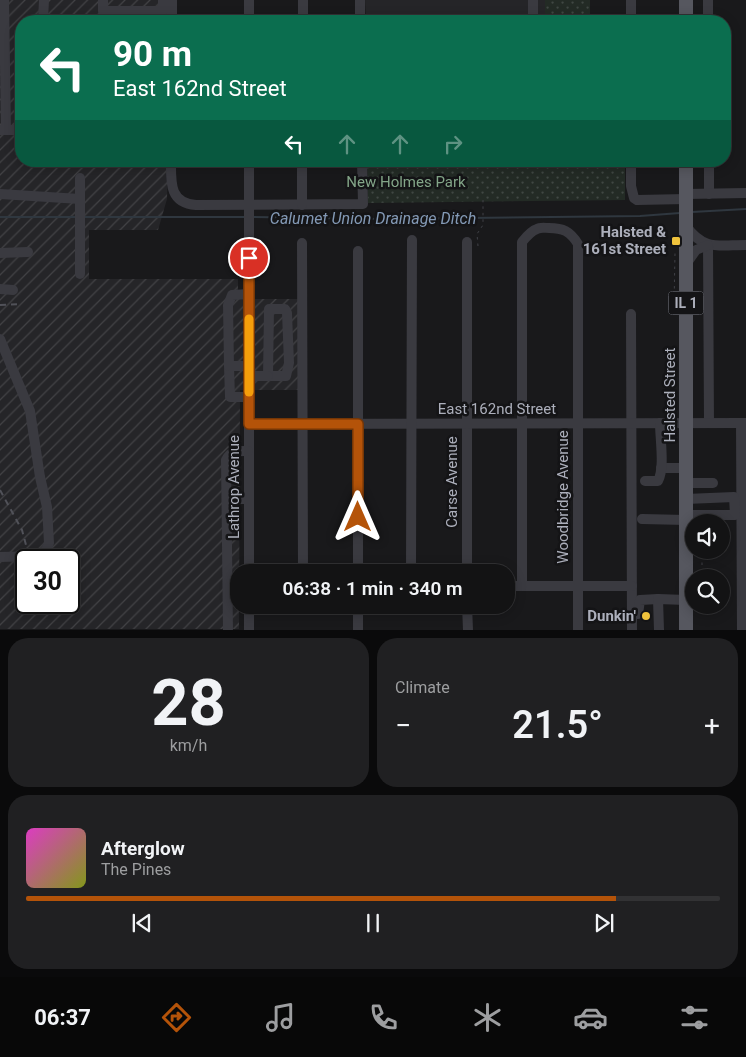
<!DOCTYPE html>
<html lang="en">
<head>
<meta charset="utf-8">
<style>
  body { margin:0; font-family:Roboto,sans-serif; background:#202022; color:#f1f3f6; height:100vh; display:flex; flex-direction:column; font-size:19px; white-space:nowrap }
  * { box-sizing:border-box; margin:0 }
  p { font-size:16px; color:#9d9ea0 }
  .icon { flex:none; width:28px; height:28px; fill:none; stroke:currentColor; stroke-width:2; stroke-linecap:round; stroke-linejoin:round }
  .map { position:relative; height:630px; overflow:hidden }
  .sheet { display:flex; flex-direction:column; gap:8px; padding:8px; background:#0a0a0b; flex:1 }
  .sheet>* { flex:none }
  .top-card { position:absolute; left:15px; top:15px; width:716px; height:152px; border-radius:20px; box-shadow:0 2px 12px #0003,0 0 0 1px #323234; background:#0b6e4f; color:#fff; overflow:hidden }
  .controls { position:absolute; left:685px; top:514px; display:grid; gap:10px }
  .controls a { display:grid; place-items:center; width:45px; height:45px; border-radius:50%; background:#131314; box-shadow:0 2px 12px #0003,0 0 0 1px #323234; font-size:25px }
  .speed { position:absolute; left:15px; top:549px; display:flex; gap:10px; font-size:25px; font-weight:700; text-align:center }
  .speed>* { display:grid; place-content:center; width:65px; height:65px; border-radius:50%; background:#131314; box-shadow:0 2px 12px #0003,0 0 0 1px #323234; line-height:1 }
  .speed .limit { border:2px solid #111; border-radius:8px; background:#fff; color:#111 }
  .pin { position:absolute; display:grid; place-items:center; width:42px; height:42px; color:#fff; margin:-21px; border:2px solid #fff; border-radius:50%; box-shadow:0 1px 5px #0007 }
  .me { position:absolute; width:55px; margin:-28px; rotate:0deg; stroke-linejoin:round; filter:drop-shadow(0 0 4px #0008) }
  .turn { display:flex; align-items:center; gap:18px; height:105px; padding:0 15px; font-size:22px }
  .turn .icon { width:65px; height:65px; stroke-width:2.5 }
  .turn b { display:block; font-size:35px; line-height:42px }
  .lanes { display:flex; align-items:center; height:48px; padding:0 15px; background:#0003; justify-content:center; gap:25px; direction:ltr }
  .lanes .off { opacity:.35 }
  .big { font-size:38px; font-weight:600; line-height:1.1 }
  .sheet .card { flex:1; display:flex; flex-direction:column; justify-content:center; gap:8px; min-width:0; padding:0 18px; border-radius:20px; background:#202022 }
  .sheet .dial { align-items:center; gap:0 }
  .dial b { font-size:65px; line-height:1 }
  .song { display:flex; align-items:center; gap:15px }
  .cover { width:60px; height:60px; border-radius:8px; background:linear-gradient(135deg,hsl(310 70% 55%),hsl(70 70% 35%)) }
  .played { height:5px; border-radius:2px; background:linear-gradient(90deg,#b45309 85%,#323234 85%) }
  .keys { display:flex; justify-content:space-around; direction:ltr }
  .heat { display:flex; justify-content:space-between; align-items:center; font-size:28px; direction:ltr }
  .sheet .tiles { flex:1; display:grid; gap:8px; grid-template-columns:1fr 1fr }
  .card:last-child { grid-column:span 2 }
  .trip { position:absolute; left:230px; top:564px; width:285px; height:50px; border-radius:20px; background:#131314; box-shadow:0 2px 12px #0003,0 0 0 1px #323234; font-weight:600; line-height:50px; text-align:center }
  .menu { display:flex; height:80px; justify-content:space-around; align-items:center; background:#080808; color:#9d9ea0 }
  .menu .icon { width:35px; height:35px }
  .menu .selected { color:#b45309 }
  .menu b { font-size:22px; color:#f1f3f6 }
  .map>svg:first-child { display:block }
  .built { fill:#252528 }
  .industrial { fill:url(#industrial-furrows); fill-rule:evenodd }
  .park { fill:url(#park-dots) }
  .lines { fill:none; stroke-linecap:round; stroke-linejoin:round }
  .stream { stroke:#2f373f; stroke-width:2 }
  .path { stroke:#404147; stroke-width:1; stroke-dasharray:2.5 4; stroke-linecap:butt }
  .minor { stroke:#3a3a40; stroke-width:10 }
  .major { stroke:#56575f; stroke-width:14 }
  .rail { stroke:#515259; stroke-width:2; stroke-dasharray:6 5; stroke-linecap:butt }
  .route-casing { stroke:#753606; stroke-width:12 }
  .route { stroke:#b45309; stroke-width:9 }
  .slow { stroke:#f59e0b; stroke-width:9 }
  .poi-dot { fill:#f0c33c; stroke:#141416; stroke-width:2 }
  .labels { text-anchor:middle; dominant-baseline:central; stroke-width:5; stroke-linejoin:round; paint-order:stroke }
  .shield { fill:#141416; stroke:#7e808a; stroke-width:1 }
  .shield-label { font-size:14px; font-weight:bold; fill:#acafbb }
  .park-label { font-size:15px; fill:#83a588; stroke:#141416 }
  .poi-label { font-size:15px; font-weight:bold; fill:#acafbb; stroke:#141416; text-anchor:end }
  .street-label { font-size:15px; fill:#acafbb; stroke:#141416 }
  .water-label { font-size:16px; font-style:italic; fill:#8399b5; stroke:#141416 }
</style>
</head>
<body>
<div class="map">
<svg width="746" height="630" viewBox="0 0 746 630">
  <defs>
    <pattern id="industrial-furrows" width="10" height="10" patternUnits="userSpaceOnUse" patternTransform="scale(1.25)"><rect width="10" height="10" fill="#252528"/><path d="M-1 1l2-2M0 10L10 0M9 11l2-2" fill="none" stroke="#424245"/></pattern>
    <pattern id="park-dots" width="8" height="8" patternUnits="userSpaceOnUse" patternTransform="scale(1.25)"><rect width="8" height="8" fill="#232b25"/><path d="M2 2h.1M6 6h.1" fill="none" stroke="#404743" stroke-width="1.8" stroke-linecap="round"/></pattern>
  </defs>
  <rect width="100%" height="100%" fill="#19191b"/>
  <!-- built -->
  <polygon class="built" points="365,0 545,0 545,21 366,21"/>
  <!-- industrial -->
  <path class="industrial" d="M0 0H170V21H21V161H168L167 199 158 230H89V279H238V299H298V390H240L239 629H0ZM26 560H69V602H26Z"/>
  <!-- park -->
  <g class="park">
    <rect x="545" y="0" width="45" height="21"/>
    <polygon points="367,161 625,161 625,200 368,203"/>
  </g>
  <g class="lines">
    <!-- stream -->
    <g class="stream">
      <polyline points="692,212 746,209"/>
      <polyline points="0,217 78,217"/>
      <polyline points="85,217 245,217"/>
      <polyline points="252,217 382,219 640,216 680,213"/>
    </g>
    <!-- path -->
    <g class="path">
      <polyline points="478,246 477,234 483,225 483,200"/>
      <polyline points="671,314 674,306 675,253"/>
      <polyline points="702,578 702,559"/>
    </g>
    <!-- minor -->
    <g class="minor">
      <polyline points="4,0 6,130"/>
      <polyline points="103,0 103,11 163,11 163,0"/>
      <polyline points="360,0 360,21"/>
      <polyline points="533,0 533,21"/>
      <polyline points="708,0 708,21"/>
      <polyline points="43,21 44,0"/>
      <polyline points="172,21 172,0"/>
      <polyline points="249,21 249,0"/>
      <polyline points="303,21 303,0"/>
      <polyline points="631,21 631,0"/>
      <polyline points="1,130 21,130"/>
      <path d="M171 161C171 182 169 203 196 205L363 204 362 161"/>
      <polyline points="631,161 631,186 634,198 637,200 686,199"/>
      <polyline points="709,161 709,194"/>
      <polyline points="0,194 80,199"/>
      <polyline points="686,194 746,193"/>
      <polyline points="302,205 302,161"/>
      <path d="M686 226C704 251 718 245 746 245"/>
      <polyline points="467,242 467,572"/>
      <polyline points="302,243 303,572"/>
      <polyline points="708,245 709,423"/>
      <polyline points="358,251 358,572"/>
      <polyline points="0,253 28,252"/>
      <polyline points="686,264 696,250 708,245"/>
      <polyline points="80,274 80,178"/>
      <polyline points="0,289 13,290"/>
      <polygon points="269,309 285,309 287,313 289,363 286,376 268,376"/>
      <polyline points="631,314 632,630"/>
      <polyline points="0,339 30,411 40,477 47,507 49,543 46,550 38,556 0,557"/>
      <polyline points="229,366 230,397 249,397"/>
      <polyline points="248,366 229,366 228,305 232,295 249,294"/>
      <polyline points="248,376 268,376"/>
      <polyline points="741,423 742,630"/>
      <polyline points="249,424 746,423"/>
      <polyline points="661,468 686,468"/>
      <path d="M645 481H658C665 468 660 439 660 423"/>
      <polyline points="686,483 713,483"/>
      <polyline points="227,499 248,499"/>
      <polyline points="686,499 734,497 735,515 686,515"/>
      <polyline points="642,519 686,520"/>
      <polyline points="249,572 249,161"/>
      <polyline points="411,572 412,240"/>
      <polyline points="506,586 632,586"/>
      <path d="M522 586V242C526 237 531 231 537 229 540 227 545 228 549 228 563 228 570 231 578 244V630"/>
      <polyline points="358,605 358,630"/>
      <polyline points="467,605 468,630"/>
      <polyline points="638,614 640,600 658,599"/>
      <path d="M228 630 226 460C231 450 239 451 248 451"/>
      <polyline points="249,630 249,605"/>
      <polyline points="659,630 658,599 686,600"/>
    </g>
    <!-- major -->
    <g class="major">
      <polyline points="686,0 686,21"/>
      <polyline points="686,161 686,630"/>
    </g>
    <!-- rail -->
    <g class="rail">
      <polyline points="0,305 22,304"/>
      <polyline points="0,490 22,530 30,560"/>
    </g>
  </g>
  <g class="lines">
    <!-- route casing -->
    <g class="route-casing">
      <polyline id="route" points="249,258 249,424 358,424 358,517"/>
    </g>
    <!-- route -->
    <use href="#route" class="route"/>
    <!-- slow -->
    <polyline class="slow" points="249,392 249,319"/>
  </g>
  <!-- markers -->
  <g class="poi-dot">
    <rect x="671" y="236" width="10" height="10" rx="2.5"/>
    <circle cx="646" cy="616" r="5"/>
  </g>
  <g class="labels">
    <!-- shield labels -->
    <rect class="shield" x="668.5" y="291.5" width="35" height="23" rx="4"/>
    <g class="shield-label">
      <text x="686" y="303">IL 1</text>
    </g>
    <!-- park labels -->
    <g class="park-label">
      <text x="406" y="182">New Holmes Park</text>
    </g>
    <!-- poi labels -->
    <g class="poi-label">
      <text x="666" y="232">Halsted &amp;<tspan x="666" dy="17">161st Street</tspan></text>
      <text x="636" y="616">Dunkin'</text>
    </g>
    <!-- street labels -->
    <g class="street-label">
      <text transform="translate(670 395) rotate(-90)">Halsted Street</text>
      <text x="497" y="409">East 162nd Street</text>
      <text transform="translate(452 482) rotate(-90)">Carse Avenue</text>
      <text transform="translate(234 487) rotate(-90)">Lathrop Avenue</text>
      <text transform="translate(563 497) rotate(-90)">Woodbridge Avenue</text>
    </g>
    <!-- water labels -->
    <g class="water-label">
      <text x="373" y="218">Calumet Union Drainage Ditch</text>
    </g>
  </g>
</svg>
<div class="controls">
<a><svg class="icon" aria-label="sound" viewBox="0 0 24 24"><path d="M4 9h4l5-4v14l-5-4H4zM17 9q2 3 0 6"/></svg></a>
<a><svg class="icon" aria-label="search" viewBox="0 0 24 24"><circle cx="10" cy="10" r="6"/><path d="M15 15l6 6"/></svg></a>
</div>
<div class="speed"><div class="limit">30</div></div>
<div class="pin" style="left:249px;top:258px;background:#d93025"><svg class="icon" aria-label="arrive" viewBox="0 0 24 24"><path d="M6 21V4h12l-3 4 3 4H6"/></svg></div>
<svg class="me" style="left:358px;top:517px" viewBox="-20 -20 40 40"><path d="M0-17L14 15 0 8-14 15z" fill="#b45309" stroke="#fff" stroke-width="4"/></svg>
<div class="trip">06:38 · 1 min · 340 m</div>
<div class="top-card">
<div class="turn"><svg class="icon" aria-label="left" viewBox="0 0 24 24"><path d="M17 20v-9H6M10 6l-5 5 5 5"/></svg><div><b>90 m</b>East 162nd Street</div></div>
<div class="lanes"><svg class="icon" aria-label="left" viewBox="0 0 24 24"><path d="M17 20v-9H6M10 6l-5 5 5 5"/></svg><svg class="icon off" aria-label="ahead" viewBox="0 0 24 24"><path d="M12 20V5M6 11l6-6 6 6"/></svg><svg class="icon off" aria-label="ahead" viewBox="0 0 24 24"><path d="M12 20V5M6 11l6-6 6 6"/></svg><svg class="icon off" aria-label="right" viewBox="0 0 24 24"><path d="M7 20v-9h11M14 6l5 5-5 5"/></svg></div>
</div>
</div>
<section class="sheet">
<div class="tiles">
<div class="card dial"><b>28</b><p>km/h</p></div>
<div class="card"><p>Climate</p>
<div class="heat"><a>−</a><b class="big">21.5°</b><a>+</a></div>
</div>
<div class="card">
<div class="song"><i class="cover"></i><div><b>Afterglow</b><p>The Pines</p></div></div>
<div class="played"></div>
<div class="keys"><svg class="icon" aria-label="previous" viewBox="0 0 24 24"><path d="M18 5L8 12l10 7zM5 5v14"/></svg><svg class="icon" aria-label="pause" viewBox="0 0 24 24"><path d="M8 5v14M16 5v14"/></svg><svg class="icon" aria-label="next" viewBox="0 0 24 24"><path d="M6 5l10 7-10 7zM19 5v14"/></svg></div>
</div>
</div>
</section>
<nav class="menu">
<b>06:37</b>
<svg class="icon selected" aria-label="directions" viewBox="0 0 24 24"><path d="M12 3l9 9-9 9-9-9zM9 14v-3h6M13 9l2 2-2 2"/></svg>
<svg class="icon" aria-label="music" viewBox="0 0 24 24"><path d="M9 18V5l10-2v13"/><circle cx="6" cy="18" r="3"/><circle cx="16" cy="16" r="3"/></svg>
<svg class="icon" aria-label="phone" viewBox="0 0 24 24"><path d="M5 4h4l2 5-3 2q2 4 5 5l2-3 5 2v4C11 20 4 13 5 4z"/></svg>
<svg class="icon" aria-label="climate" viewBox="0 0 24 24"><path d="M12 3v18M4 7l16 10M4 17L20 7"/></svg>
<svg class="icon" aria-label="car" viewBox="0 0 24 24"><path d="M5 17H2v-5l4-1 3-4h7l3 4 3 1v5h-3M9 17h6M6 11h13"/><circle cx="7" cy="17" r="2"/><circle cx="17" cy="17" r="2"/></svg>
<svg class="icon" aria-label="filters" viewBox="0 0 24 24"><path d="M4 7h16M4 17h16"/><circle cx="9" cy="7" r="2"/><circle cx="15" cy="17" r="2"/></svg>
</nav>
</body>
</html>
